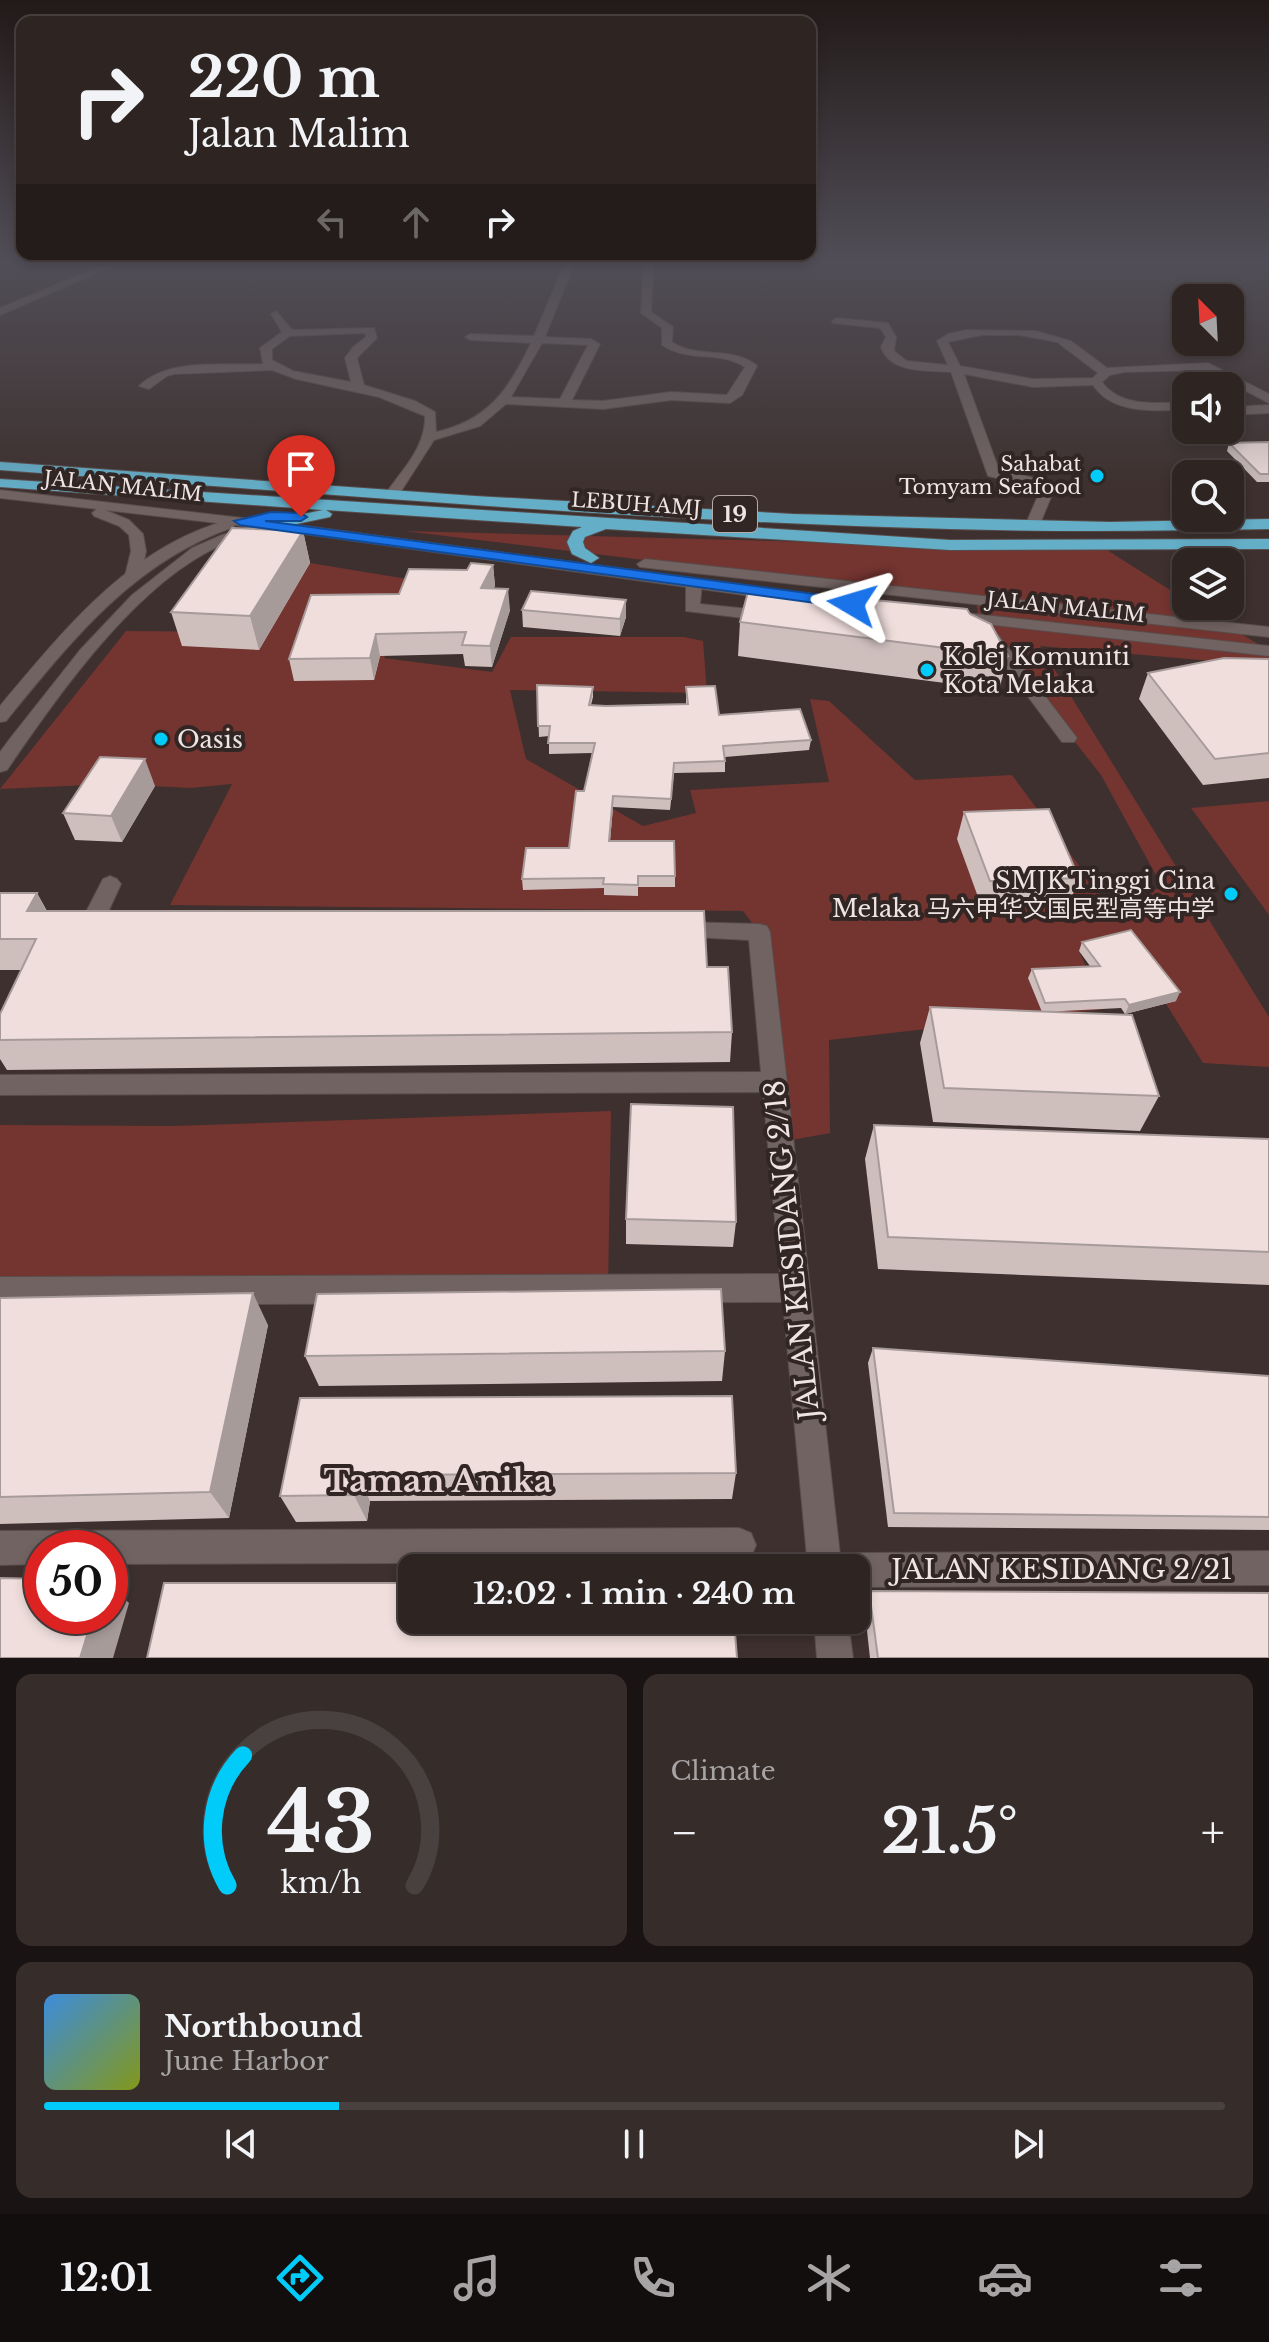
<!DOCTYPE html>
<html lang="en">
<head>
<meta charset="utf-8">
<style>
  body { margin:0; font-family:"Libre Baskerville","Noto Sans SC",serif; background:#362c2a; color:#f1f3f6; height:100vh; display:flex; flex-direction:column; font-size:30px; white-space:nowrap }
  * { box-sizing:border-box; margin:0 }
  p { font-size:26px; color:#a7a4a5 }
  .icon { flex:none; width:44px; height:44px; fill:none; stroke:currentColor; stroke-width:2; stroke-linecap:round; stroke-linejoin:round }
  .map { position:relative; height:1658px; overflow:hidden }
  .drawer { display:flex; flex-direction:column; gap:16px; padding:16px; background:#191413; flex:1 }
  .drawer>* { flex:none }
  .guide { position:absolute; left:16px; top:16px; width:800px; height:244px; border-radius:16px; box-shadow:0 4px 12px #0003,0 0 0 2px #494140; background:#2e2422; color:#f1f3f6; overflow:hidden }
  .needle { width:52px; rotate:336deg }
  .fabs { position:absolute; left:1172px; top:284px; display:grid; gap:16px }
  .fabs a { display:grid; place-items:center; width:72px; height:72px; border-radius:16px; background:#2e2422; box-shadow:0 4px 12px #0003,0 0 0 2px #494140; font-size:40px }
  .speed { position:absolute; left:24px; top:1530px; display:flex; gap:16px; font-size:40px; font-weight:700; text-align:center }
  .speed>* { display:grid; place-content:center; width:104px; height:104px; border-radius:50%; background:#2e2422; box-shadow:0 4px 12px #0003,0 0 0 2px #494140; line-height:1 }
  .speed .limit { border:12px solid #d22; background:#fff; color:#111 }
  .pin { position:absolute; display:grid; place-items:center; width:68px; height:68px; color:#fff; margin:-82px -34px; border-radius:50% 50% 50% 0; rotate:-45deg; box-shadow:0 0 8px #0007 }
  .pin .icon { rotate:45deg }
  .me { position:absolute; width:88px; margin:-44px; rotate:277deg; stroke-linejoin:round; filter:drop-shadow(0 0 6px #0008) }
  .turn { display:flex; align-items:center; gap:28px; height:168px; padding:0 40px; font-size:36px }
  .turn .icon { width:104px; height:104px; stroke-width:2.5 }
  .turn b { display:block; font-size:56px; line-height:68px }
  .lanes { display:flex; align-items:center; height:76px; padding:0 40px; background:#0003; justify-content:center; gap:40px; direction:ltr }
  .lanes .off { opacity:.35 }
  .big { font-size:60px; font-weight:700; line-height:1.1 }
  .drawer .widget { flex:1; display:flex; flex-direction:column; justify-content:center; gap:12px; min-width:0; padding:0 28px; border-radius:16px; background:#362c2a }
  .drawer .dial { align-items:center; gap:0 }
  .dial svg { height:208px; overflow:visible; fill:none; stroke:#494140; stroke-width:7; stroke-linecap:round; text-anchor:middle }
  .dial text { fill:#f1f3f6; stroke:none }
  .song { display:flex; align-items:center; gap:24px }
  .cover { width:96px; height:96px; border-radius:12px; background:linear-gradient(135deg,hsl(210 70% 55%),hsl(70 70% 35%)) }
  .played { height:8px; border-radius:4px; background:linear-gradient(90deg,#01cbf9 25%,#494140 25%) }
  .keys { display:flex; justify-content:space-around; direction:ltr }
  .heat { display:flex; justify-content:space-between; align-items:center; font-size:44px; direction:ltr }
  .drawer .tiles { flex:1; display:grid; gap:16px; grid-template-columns:1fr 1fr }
  .widget:last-child { grid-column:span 2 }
  .trip { position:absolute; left:398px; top:1554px; width:472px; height:80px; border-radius:16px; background:#2e2422; box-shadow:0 4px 12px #0003,0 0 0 2px #494140; font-weight:700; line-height:80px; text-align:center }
  .menu { display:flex; height:128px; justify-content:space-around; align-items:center; background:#120e0e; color:#a7a4a5 }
  .menu .icon { width:56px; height:56px }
  .menu .active { color:#01cbf9 }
  .menu b { font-size:36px; color:#f1f3f6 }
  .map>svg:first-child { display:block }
  .green { fill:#743430 }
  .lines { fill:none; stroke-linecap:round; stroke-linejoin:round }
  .minor-casing { stroke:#584d4b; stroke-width:2 }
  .tertiary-casing { stroke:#584d4b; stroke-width:2 }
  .secondary-casing { stroke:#584d4b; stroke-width:2 }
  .trunk-casing { stroke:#584d4b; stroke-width:2 }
  .minor { fill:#716361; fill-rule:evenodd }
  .tertiary { fill:#716361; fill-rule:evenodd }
  .secondary { fill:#716361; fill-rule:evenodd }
  .trunk { fill:#64aec8; fill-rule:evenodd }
  .wall { fill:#cebfbd }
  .shaded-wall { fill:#a79b9a }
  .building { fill:#efdedc; stroke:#a79b9a; stroke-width:2 }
  .route { fill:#1a73e8; stroke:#114b97; stroke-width:2 }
  .poi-dot { fill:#01cbf9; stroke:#322624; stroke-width:3 }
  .labels { text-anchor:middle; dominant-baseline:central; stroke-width:8; stroke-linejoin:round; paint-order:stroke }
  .far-poi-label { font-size:20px; fill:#ede4e3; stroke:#322624; text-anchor:end }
  .far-street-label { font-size:20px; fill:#ede4e3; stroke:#322624 }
  .shield { fill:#322624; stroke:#b5abaa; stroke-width:2 }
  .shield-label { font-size:22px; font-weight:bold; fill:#ede4e3 }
  .poi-label { font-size:24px; fill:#ede4e3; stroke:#322624; text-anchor:start }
  .near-street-label { font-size:28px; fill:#ede4e3; stroke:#322624 }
  .near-neighbourhood-label { font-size:32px; font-weight:bold; fill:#e4d3d1; stroke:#322624 }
</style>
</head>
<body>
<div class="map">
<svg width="1269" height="1658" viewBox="0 0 1269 1658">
  <rect width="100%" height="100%" fill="#3d302e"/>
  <!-- green -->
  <g class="green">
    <polygon points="404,531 1107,550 1186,600 1186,606 1196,606 1269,651 1269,666 1040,646 1269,1017 1269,1067 1203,1063 1126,940 1079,951 1105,1009 829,1040 830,1133 781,1142 759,932 743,911 170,905 232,784 191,788 111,784 0,789 126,631 269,632 310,563 426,582 384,658 492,672 511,637 684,637 703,641 707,693 510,690 526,759 643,826 696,813 690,790 829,782 810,699 829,701 915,780 1012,775 1103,898 1163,888 1101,775 979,620 976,600"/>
    <polygon points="1269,801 1269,915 1191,808"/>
    <polygon points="611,1111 608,1289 0,1291 0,1125 172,1126"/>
  </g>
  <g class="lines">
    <!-- minor casing -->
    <g class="minor-casing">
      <g id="minor">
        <polygon points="110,262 123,262 0,315 0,308"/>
        <path d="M565 262H575L545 337 591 339 600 344 572 400 603 401 671 392 727 395 745 367C720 350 688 363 662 345V328L641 313 644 262H654L651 312 673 327 672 342C697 359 729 346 755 364L757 366 742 395 730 403 671 400 603 409 506 404 480 426 434 440 398 496 393 497 386 493C402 470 426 447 425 416L379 397 296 379 272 370 174 374 167 376 149 389 139 386C169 357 224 366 263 364L260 348 282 332 271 314 276 311 292 330 374 328 377 338 357 358 364 385 415 401 435 412 436 432C489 420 509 389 531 343L470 340 465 337 470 334 534 336ZM365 333 366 337 353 347 345 358 351 382 293 371 272 360V349L290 336ZM542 343 588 345 560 399 511 397Z"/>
        <path d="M837 318 888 323 896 337 894 351 907 361 948 365 937 341 948 334 966 330 1036 331 1071 341 1107 368 1208 363 1269 394V403L1206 370 1125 372 1110 375 1102 382C1121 408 1158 403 1186 402V410C1154 410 1113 415 1093 385L1033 387 964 374 999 470 1043 480 1054 490 1039 526 1032 530 1025 526 1040 491 1033 486 988 476 951 372C928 370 890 374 881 347L886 337 880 328 833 323 832 321ZM982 335H1019L1057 342 1098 373 1093 378 1033 379 960 366 948 342Z"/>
        <polygon points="1269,405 1269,413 1230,415 1230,407"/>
        <polygon points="694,579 702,584 700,604 769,611 777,616 769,621 686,611 686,584"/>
        <polygon points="993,634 999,636 1074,734 1077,738 1074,742 1062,742 985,639"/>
        <polygon points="110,876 117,879 121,884 109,910 125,916 128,922 125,928 117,930 88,920 85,914 103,879"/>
        <polygon points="681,922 759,924 767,926 770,932 841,1564 844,1558 856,1553 1269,1551 1269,1585 856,1587 856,1568 808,1568 783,1302 0,1305 0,1277 780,1274 763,1092 0,1095 0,1075 761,1072 749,940 673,936 670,930 673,924"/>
        <polygon points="739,1528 751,1533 756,1545 751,1557 739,1562 110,1564 110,1548 42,1548 42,1564 0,1565 0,1531"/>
        <polygon points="814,1620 848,1620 853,1658 817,1658"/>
      </g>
    </g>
    <!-- tertiary casing -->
    <g class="tertiary-casing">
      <g id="tertiary">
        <path d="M229 520 234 521V527C133 562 72 640 6 721L0 722V706C63 631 130 546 229 520Z"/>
        <path d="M268 521 275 525 273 528C249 534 226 541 204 554 127 597 56 698 7 770L0 772V752L12 736 80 650 132 595 192 548 222 535Z"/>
      </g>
    </g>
    <!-- secondary casing -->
    <g class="secondary-casing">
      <g id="secondary">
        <polygon points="0,490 268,521 773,589 781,594 773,599 268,529 105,510 129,520 143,534 146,551 141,576 133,581 125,576 131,551 129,535 119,526 94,516 92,513 97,509 0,498"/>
        <polygon points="645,559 1269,627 1269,637 640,567 637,564"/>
        <polygon points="956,612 1269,646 1269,656 950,620 948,617"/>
      </g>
    </g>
    <!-- trunk casing -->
    <g class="trunk-casing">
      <g id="trunk">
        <path d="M0 462 475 496 793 514 1110 522 1269 519V529C1163 531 1056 532 950 529 633 521 316 493 0 470Z"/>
        <polygon points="0,479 950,540 1269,539 1269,549 950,550 606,529 585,537 583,542 585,548 599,558 591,563 572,554 567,542 573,531 582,527 326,510 332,514 330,517 268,530 262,528 262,522 323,510 0,487"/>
      </g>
    </g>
    <!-- minor -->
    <use href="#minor" class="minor"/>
    <!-- tertiary -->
    <use href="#tertiary" class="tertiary"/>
    <!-- secondary -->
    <use href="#secondary" class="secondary"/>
    <!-- trunk -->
    <use href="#trunk" class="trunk"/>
  </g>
  <!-- wall -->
  <g class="wall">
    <polygon points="1269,442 1269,482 1257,482 1227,451 1229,443"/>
    <polygon points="303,531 310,563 259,650 182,646 171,612"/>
    <polygon points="493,565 495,586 493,588 510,610 492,667 465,666 463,654 380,656 374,680 294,681 289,659 399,594 467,570"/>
    <polygon points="626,600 626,617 620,636 523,627 522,610"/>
    <polygon points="970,614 1008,656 999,690 738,656 740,622"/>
    <polygon points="1269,659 1269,778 1203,785 1139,699 1148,673"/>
    <polygon points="537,685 593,687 593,697 591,705 606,706 686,704 686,687 719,715 811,740 809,750 725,757 725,772 674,773 670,810 613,807 610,841 675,876 675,887 638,887 638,896 604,895 604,888 523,890 522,879 569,848 584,791 592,753 549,754 549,736 539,737"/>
    <polygon points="155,786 122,842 75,840 63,813"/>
    <polygon points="964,812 1079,878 1069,905 982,908 957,839"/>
    <polygon points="0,893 37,893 47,911 707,967 732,1032 730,1062 7,1070 0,1059 0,1014 21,970 0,970"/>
    <polygon points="1082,942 1176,1001 1125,1014 1121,1008 1043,1012 1159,1096 1140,1131 933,1122 920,1043 930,1007 1042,1012 1028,978 1032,969 1090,966 1079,951"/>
    <polygon points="874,1125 1269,1139 1269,1285 878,1269 865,1159"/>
    <polygon points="626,1219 736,1222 733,1247 626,1244"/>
    <polygon points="0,1298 268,1325 229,1518 0,1524"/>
    <polygon points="873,1348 1269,1376 1269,1530 888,1527 868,1363"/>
    <polygon points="725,1351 722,1381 319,1386 305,1356"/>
    <polygon points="300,1398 736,1473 732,1499 370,1501 367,1521 296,1522 280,1496"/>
    <polygon points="869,1591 1269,1658 870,1658 864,1603"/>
  </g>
  <!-- shaded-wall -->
  <g class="shaded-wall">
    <polygon points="303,531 310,563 259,650 250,616"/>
    <polygon points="493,565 495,586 483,609 481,588"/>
    <polygon points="508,589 510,610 492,667 490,646"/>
    <polygon points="626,600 626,617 620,636 620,619"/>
    <polygon points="376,634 380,656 374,680 370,658"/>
    <polygon points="145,759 155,786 122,842 111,816"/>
    <polygon points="613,796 613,807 609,851 609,841"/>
    <polygon points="37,893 53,924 27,911"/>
    <polygon points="1180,992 1176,1001 1125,1014 1129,1005"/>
    <polygon points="253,1293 268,1325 229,1518 210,1492"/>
    <polygon points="357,1475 370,1501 367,1521 354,1495"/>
    <polygon points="110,1585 129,1603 113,1658 80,1658 93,1616 110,1616"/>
  </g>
  <!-- building -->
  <g class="building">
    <polygon points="1269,442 1269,474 1260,474 1229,443"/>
    <polygon points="232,528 303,531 250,616 171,612"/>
    <polygon points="471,563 493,565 481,588 508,589 490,646 462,645 466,632 376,634 370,658 289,659 311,595 399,594 409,569 467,570"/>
    <polygon points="749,588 967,609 970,614 991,624 1008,656 740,622"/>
    <polygon points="531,591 626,600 620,619 522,610"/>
    <polygon points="1224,658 1269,659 1269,753 1215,759 1148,673"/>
    <polygon points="537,685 593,687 589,705 606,706 688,704 686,687 715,686 719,715 800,709 811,740 723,746 725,761 674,763 671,799 613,796 609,841 674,841 675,876 638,876 638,885 603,884 604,878 522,879 526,848 569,848 576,791 584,791 595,743 548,743 550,726 538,726"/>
    <polygon points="100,757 145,759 111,816 63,813"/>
    <polygon points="1049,809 1079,878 990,881 964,812"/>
    <polygon points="0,893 37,893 27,911 704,911 707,967 728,967 732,1032 0,1040 0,1014 36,939 0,939"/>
    <polygon points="1131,930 1180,992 1129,1005 1125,999 1045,1003 1032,969 1100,966 1082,942"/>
    <polygon points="930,1007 1132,1015 1159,1096 944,1088"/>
    <polygon points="631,1104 733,1107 736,1222 626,1219"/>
    <polygon points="874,1125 1269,1139 1269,1252 888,1237"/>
    <polygon points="721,1289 725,1351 305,1356 317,1294"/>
    <polygon points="253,1293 210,1492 0,1497 0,1298"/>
    <polygon points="873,1348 1269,1376 1269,1517 894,1513"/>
    <polygon points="732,1396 736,1473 357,1475 354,1495 280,1496 300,1398"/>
    <polygon points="0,1578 42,1579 42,1616 93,1616 80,1658 0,1658"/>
    <polygon points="164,1583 412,1583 412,1620 734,1620 737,1658 147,1658"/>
    <polygon points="869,1591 1269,1593 1269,1658 878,1658"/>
  </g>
  <!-- sky -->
  <linearGradient id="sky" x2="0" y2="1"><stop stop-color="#221a19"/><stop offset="0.53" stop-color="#514e57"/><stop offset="1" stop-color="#514e57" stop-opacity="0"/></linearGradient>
  <rect width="1269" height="494" fill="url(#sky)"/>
  <!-- route -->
  <polygon class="route" points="271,512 301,513 307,517 301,521 265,521 852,599 859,604 852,608 240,525 234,521"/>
  <!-- markers -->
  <g class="poi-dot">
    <circle cx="1097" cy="476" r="8"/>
    <circle cx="927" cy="670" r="8"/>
    <circle cx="161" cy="739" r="8"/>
    <circle cx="1231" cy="894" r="8"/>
  </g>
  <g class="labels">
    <!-- far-poi labels -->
    <g class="far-poi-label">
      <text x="1081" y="464">Sahabat<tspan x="1081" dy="23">Tomyam Seafood</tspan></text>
    </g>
    <!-- far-street labels -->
    <g class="far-street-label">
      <text transform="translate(123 486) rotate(6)">JALAN MALIM</text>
      <text transform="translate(636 504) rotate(4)">LEBUH AMJ</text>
      <text transform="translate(1066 607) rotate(6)">JALAN MALIM</text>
    </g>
    <!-- shield labels -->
    <rect class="shield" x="713" y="496" width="44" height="36" rx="6"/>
    <g class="shield-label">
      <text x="735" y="514">19</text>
    </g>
    <!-- poi labels -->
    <g class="poi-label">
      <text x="943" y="656">Kolej Komuniti<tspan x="943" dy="28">Kota Melaka</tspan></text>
      <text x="177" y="739">Oasis</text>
      <text x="1215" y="880" text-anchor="end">SMJK Tinggi Cina<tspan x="1215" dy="28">Melaka 马六甲华文国民型高等中学</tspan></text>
    </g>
    <!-- near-street labels -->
    <g class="near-street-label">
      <text transform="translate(792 1250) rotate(-96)">JALAN KESIDANG 2/18</text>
      <text x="1062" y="1569">JALAN KESIDANG 2/21</text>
    </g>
    <!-- near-neighbourhood labels -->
    <g class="near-neighbourhood-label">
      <text x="438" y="1481">Taman Anika</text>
    </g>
  </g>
</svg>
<div class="fabs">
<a><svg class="needle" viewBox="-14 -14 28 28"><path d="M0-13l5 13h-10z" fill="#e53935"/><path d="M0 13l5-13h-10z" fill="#a7a4a5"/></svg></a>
<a><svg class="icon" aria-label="sound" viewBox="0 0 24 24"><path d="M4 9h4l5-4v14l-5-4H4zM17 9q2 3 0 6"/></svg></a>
<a><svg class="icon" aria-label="search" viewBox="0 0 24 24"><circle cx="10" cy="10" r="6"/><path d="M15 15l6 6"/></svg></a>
<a><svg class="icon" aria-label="layers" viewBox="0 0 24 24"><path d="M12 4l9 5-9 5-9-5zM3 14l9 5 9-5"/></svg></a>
</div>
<div class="speed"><div class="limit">50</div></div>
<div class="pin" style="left:301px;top:517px;background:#d93025"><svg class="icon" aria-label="arrive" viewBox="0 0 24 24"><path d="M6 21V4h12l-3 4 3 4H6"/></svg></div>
<svg class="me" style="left:852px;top:604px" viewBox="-20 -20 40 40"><path d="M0-17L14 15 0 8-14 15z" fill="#1a73e8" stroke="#fff" stroke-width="4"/></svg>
<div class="trip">12:02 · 1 min · 240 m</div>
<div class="guide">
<div class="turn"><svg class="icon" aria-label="right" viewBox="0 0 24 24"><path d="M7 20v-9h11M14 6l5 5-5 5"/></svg><div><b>220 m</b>Jalan Malim</div></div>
<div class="lanes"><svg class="icon off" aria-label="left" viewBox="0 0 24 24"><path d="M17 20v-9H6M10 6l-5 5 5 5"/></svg><svg class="icon off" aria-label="ahead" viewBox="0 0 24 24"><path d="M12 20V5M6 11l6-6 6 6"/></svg><svg class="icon" aria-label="right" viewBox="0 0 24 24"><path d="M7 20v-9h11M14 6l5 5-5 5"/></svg></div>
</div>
</div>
<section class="drawer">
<div class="tiles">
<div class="widget dial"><svg viewBox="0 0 100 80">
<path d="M14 69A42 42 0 1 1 86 69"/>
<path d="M14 69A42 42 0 0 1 20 19" stroke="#01cbf9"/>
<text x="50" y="56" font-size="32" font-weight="700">43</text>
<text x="50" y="72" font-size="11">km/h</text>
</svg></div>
<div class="widget"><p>Climate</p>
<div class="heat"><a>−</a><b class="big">21.5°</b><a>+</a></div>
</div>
<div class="widget">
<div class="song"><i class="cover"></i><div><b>Northbound</b><p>June Harbor</p></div></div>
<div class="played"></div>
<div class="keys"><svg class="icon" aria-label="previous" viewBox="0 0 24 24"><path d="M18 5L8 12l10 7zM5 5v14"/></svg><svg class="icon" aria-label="pause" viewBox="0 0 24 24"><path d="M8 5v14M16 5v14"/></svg><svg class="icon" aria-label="next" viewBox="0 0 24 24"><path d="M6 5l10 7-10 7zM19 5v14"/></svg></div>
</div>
</div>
</section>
<nav class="menu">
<b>12:01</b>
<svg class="icon active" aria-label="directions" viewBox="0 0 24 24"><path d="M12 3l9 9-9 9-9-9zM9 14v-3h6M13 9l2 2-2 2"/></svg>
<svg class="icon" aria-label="music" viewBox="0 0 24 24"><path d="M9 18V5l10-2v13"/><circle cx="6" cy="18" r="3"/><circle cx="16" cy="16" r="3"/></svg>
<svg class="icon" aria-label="phone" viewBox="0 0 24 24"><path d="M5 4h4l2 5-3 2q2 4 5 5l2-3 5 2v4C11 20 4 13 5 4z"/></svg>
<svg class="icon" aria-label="climate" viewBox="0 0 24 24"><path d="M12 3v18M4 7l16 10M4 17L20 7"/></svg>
<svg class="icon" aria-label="car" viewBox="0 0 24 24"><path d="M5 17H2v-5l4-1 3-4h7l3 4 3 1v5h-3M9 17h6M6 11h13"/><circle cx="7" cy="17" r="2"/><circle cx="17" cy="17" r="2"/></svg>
<svg class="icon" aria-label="filters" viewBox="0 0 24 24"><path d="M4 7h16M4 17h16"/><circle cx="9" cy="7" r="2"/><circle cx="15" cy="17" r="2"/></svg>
</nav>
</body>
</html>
